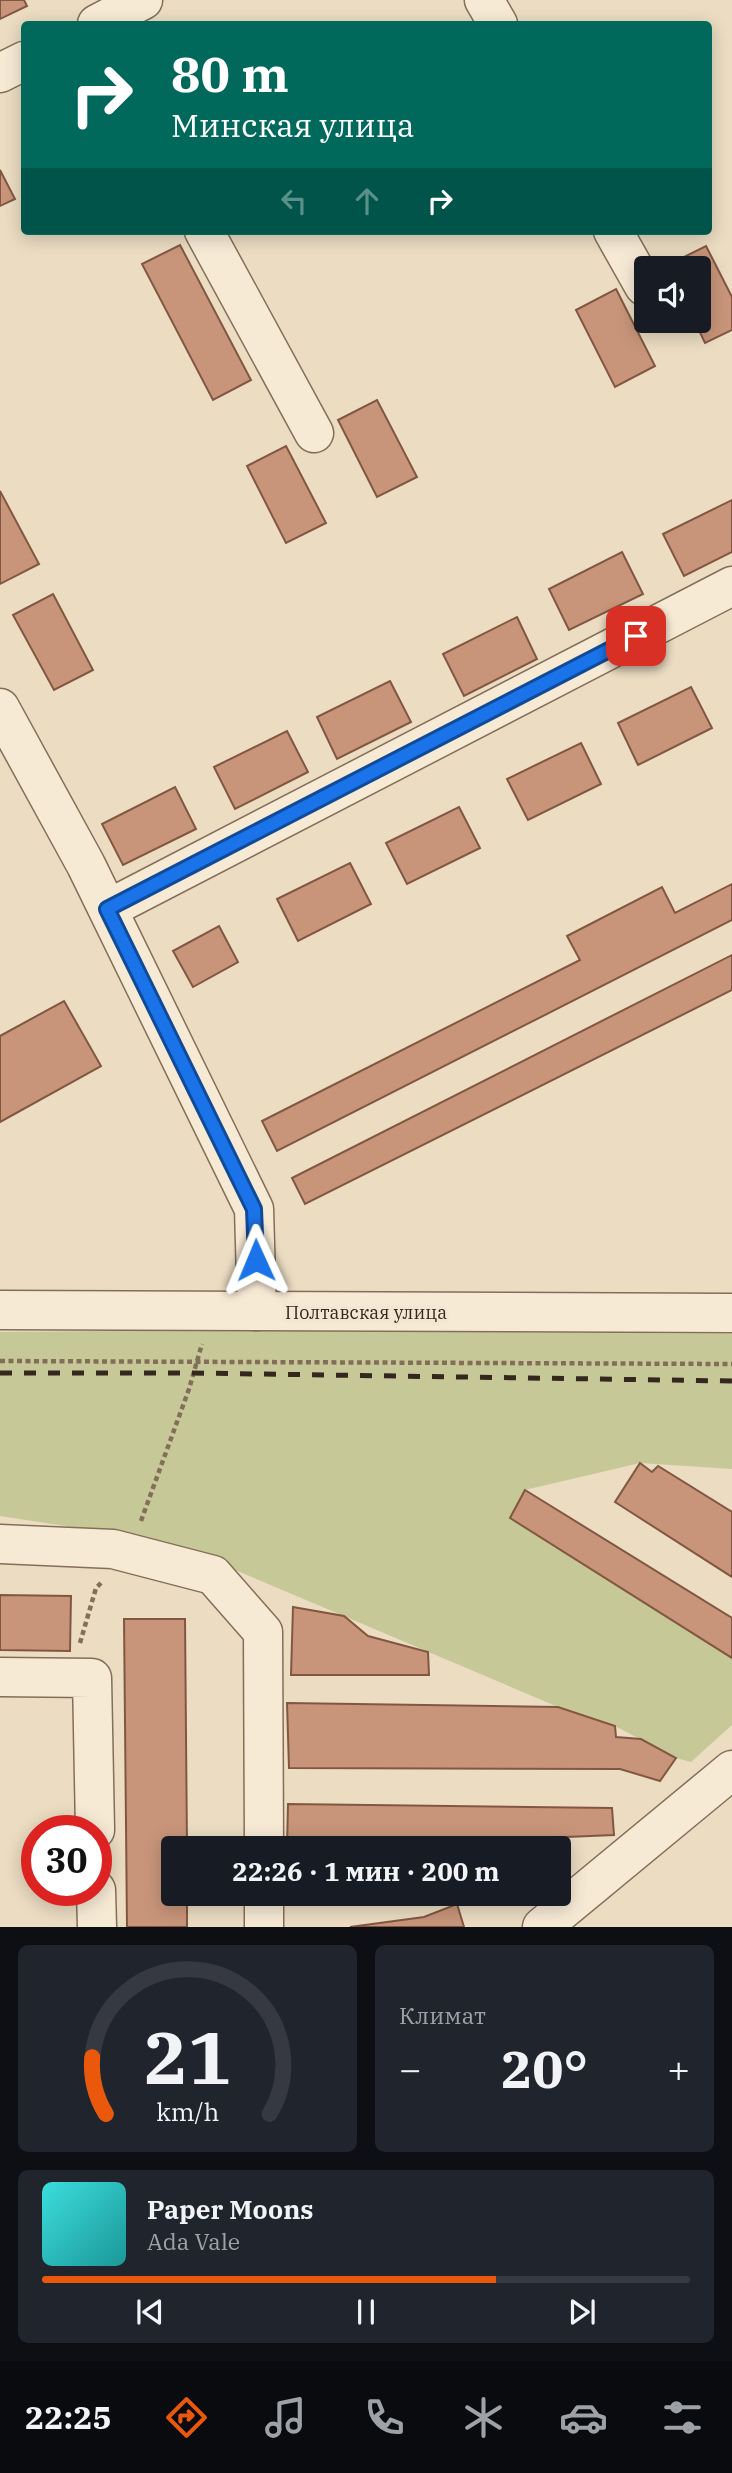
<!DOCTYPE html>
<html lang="ru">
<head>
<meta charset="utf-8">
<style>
  body { margin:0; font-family:"IBM Plex Serif",serif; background:#20242c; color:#f1f3f6; height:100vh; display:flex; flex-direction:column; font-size:26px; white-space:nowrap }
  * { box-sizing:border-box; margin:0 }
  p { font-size:23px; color:#9ea1a6 }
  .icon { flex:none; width:38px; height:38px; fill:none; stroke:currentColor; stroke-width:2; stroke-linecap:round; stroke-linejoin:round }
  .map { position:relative; height:1927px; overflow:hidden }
  .sheet { display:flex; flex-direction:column; gap:18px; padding:18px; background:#0d0f14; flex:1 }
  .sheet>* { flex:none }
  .hud { position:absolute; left:21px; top:21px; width:691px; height:214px; border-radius:7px; box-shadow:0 4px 18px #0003; background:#00695c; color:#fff; overflow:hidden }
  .buttons { position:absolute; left:634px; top:256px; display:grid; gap:14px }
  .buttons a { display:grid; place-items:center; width:77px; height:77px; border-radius:7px; background:#171b24; box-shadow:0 4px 18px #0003; font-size:35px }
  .speed { position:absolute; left:21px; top:1815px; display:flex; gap:14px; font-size:35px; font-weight:700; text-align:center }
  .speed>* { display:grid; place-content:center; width:91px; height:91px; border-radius:50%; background:#171b24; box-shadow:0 4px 18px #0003; line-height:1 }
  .speed .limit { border:10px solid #d22; background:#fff; color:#111 }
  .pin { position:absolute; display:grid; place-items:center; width:60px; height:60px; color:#fff; margin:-30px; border-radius:14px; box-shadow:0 4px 10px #0006 }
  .me { position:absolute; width:77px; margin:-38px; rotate:359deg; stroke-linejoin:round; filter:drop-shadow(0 0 5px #0008) }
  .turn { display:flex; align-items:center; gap:24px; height:147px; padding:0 35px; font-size:32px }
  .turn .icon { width:91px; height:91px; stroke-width:2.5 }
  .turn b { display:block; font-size:49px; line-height:60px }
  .lanes { display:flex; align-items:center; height:66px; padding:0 35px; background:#0003; justify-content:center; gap:35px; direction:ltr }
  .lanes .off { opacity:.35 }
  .big { font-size:52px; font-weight:700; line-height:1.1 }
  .sheet .tile { flex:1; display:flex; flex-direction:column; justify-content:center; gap:10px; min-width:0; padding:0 24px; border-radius:10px; background:#20242c }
  .sheet .dial { align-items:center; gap:0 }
  .dial svg { height:182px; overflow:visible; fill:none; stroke:#363941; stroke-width:7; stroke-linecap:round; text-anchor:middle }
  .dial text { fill:#f1f3f6; stroke:none }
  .song { display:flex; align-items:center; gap:21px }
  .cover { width:84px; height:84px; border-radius:10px; background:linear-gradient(135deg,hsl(180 70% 55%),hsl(180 70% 35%)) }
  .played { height:7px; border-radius:4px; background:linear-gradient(90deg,#ea580c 70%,#363941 70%) }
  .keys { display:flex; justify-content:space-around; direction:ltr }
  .heat { display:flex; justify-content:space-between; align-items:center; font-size:38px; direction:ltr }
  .sheet .tiles { flex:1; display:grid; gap:18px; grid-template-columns:1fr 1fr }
  .tile:last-child { grid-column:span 2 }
  .trip { position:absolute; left:161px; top:1836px; width:410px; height:70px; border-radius:7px; background:#171b24; box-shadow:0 4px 18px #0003; font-weight:700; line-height:70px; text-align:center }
  .dock { display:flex; height:112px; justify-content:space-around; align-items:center; background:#090b0e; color:#9ea1a6 }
  .dock .icon { width:49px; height:49px }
  .dock .current { color:#ea580c }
  .dock b { font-size:32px; color:#f1f3f6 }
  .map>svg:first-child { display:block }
  .green { fill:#c6c997 }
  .building { fill:#c8957a; stroke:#825742; stroke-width:2 }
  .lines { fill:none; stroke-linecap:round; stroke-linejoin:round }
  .minor-casing { stroke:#846e5a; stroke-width:41 }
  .path { stroke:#846e5a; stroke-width:4.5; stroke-dasharray:5 3.5; stroke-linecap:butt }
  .minor { stroke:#f7ead5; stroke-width:38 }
  .rail { stroke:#35271e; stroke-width:5; stroke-dasharray:12 12; stroke-linecap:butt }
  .route-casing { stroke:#114b97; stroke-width:18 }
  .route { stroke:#1a73e8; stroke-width:12 }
  .labels { text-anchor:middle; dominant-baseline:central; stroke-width:7; stroke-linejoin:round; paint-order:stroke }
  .street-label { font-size:18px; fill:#35271e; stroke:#f3e7d1 }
</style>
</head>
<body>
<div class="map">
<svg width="732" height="1927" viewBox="0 0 732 1927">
  <rect width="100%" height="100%" fill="#ebdcc2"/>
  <!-- green -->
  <polygon class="green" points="215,1330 732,1334 732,1469 640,1463 525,1490 510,1517 732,1658 732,1725 691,1762 676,1758 615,1726 558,1707 226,1566 124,1535 0,1516 0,1332"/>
  <!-- building -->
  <g class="building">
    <polygon points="0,0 24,0 27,6 0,19"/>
    <polygon points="0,170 15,199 0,206"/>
    <polygon points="180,245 251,380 213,400 142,264"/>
    <polygon points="706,246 732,297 732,330 705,343 694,320 698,320 698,268 667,268 666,266"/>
    <polygon points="616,289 655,366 615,387 576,310"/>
    <polygon points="377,400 417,477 377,497 338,420"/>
    <polygon points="286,446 326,523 286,543 247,466"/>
    <polygon points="0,491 39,564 0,584"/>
    <polygon points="732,500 732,552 684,576 663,534"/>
    <polygon points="622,552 643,594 569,630 549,589"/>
    <polygon points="53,594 93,670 54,690 13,615"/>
    <polygon points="517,617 537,659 464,696 443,654"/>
    <polygon points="390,681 411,722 337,759 317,717"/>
    <polygon points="691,687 712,728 638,765 618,723"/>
    <polygon points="287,731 308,772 235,809 214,767"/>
    <polygon points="581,743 601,784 528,820 507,779"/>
    <polygon points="175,787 196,829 123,865 102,824"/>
    <polygon points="459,807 480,848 407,884 386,843"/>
    <polygon points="350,863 371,904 298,941 277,899"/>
    <polygon points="732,884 732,920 277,1151 262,1121 580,960 567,936 662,887 675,913"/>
    <polygon points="219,926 238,962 193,987 173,951"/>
    <polygon points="732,955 732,990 305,1204 292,1178"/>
    <polygon points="64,1001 101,1066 0,1122 0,1036"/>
    <polygon points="640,1463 652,1472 658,1466 732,1512 732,1577 615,1502"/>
    <polygon points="525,1490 732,1618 732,1658 510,1518"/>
    <polygon points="0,1595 71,1596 70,1651 0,1650"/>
    <polygon points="293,1607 344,1616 368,1636 428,1652 429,1675 291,1675"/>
    <polygon points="124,1619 185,1619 187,1848 173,1848 173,1894 187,1894 187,1927 127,1927"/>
    <polygon points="287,1703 558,1707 615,1726 616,1737 641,1739 676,1758 660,1781 620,1769 289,1768"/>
    <polygon points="288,1804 612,1808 614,1835 566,1837 565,1867 558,1867 558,1848 287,1848"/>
    <polygon points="457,1904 464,1927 350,1927 424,1917"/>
  </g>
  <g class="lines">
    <!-- minor casing -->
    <g class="minor-casing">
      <g id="minor">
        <polyline points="484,0 498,24"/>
        <polyline points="97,24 143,0"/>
        <polyline points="0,73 24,61"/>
        <polyline points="204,231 314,433"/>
        <polyline points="613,231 644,286"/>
        <polyline points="0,708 86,865 254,1209 257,1311"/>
        <polyline points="108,909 732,586"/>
        <polyline points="0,1310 732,1313"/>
        <polyline points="0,1544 113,1549 213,1575 263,1632 264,1848"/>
        <polyline points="0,1677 92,1678 95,1830"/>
        <polyline points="96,1890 97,1927"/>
        <polyline points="264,1894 264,1927"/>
        <polyline points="542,1927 732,1770"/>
      </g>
    </g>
    <!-- path -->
    <g class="path">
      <polyline points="0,1361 732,1364"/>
      <polyline points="141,1521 189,1389 202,1344"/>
      <polyline points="80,1643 96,1588 101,1583"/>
    </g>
    <!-- minor -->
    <use href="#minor" class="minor"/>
    <!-- rail -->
    <polyline class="rail" points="0,1373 192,1373 732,1381"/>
  </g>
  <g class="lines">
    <!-- route casing -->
    <g class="route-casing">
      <polyline id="route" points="256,1260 254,1209 107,909 636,636"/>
    </g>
    <!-- route -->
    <use href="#route" class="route"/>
  </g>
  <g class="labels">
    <!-- street labels -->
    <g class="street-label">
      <text x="366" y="1312">Полтавская улица</text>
    </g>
  </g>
</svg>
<div class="buttons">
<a><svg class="icon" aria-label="sound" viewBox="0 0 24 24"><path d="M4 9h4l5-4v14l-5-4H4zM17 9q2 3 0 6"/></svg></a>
</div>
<div class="speed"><div class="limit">30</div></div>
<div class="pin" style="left:636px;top:636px;background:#d93025"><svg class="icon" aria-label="arrive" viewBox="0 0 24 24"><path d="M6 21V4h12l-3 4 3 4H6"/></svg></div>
<svg class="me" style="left:256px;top:1260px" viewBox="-20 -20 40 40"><path d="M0-17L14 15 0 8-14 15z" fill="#1a73e8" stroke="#fff" stroke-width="4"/></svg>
<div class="trip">22:26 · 1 мин · 200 m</div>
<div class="hud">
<div class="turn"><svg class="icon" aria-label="right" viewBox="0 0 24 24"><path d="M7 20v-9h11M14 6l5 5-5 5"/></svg><div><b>80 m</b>Минская улица</div></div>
<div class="lanes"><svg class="icon off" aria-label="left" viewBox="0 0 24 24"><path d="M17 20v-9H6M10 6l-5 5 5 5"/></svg><svg class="icon off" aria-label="ahead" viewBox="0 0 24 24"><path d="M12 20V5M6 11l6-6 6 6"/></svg><svg class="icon" aria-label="right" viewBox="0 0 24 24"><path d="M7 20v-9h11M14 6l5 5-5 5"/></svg></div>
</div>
</div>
<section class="sheet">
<div class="tiles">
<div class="tile dial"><svg viewBox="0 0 100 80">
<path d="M14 69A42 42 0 1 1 86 69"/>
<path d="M14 69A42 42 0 0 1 8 44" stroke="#ea580c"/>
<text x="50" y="56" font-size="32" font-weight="700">21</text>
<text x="50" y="72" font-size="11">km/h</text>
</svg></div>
<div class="tile"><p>Климат</p>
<div class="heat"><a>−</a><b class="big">20°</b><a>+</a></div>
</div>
<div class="tile">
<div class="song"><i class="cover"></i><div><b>Paper Moons</b><p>Ada Vale</p></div></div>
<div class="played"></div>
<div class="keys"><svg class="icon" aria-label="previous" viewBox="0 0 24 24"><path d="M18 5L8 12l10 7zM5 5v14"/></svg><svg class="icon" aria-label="pause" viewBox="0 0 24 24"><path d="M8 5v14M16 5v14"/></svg><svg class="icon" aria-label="next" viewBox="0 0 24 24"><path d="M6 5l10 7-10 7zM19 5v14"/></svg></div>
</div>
</div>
</section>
<nav class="dock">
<b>22:25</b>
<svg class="icon current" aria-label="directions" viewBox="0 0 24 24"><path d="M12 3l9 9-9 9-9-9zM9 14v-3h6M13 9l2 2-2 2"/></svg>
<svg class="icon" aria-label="music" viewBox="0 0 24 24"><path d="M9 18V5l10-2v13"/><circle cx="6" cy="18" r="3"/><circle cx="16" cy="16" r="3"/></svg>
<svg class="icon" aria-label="phone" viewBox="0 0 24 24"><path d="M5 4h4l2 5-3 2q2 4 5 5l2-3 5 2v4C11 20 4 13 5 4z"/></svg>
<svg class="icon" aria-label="climate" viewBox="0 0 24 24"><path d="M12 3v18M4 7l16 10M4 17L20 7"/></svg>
<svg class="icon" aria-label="car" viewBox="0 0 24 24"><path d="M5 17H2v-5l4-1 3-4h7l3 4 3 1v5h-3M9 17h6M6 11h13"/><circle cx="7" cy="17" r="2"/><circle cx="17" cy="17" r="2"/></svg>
<svg class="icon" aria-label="filters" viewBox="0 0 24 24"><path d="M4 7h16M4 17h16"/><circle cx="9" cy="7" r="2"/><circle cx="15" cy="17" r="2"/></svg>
</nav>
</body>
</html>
